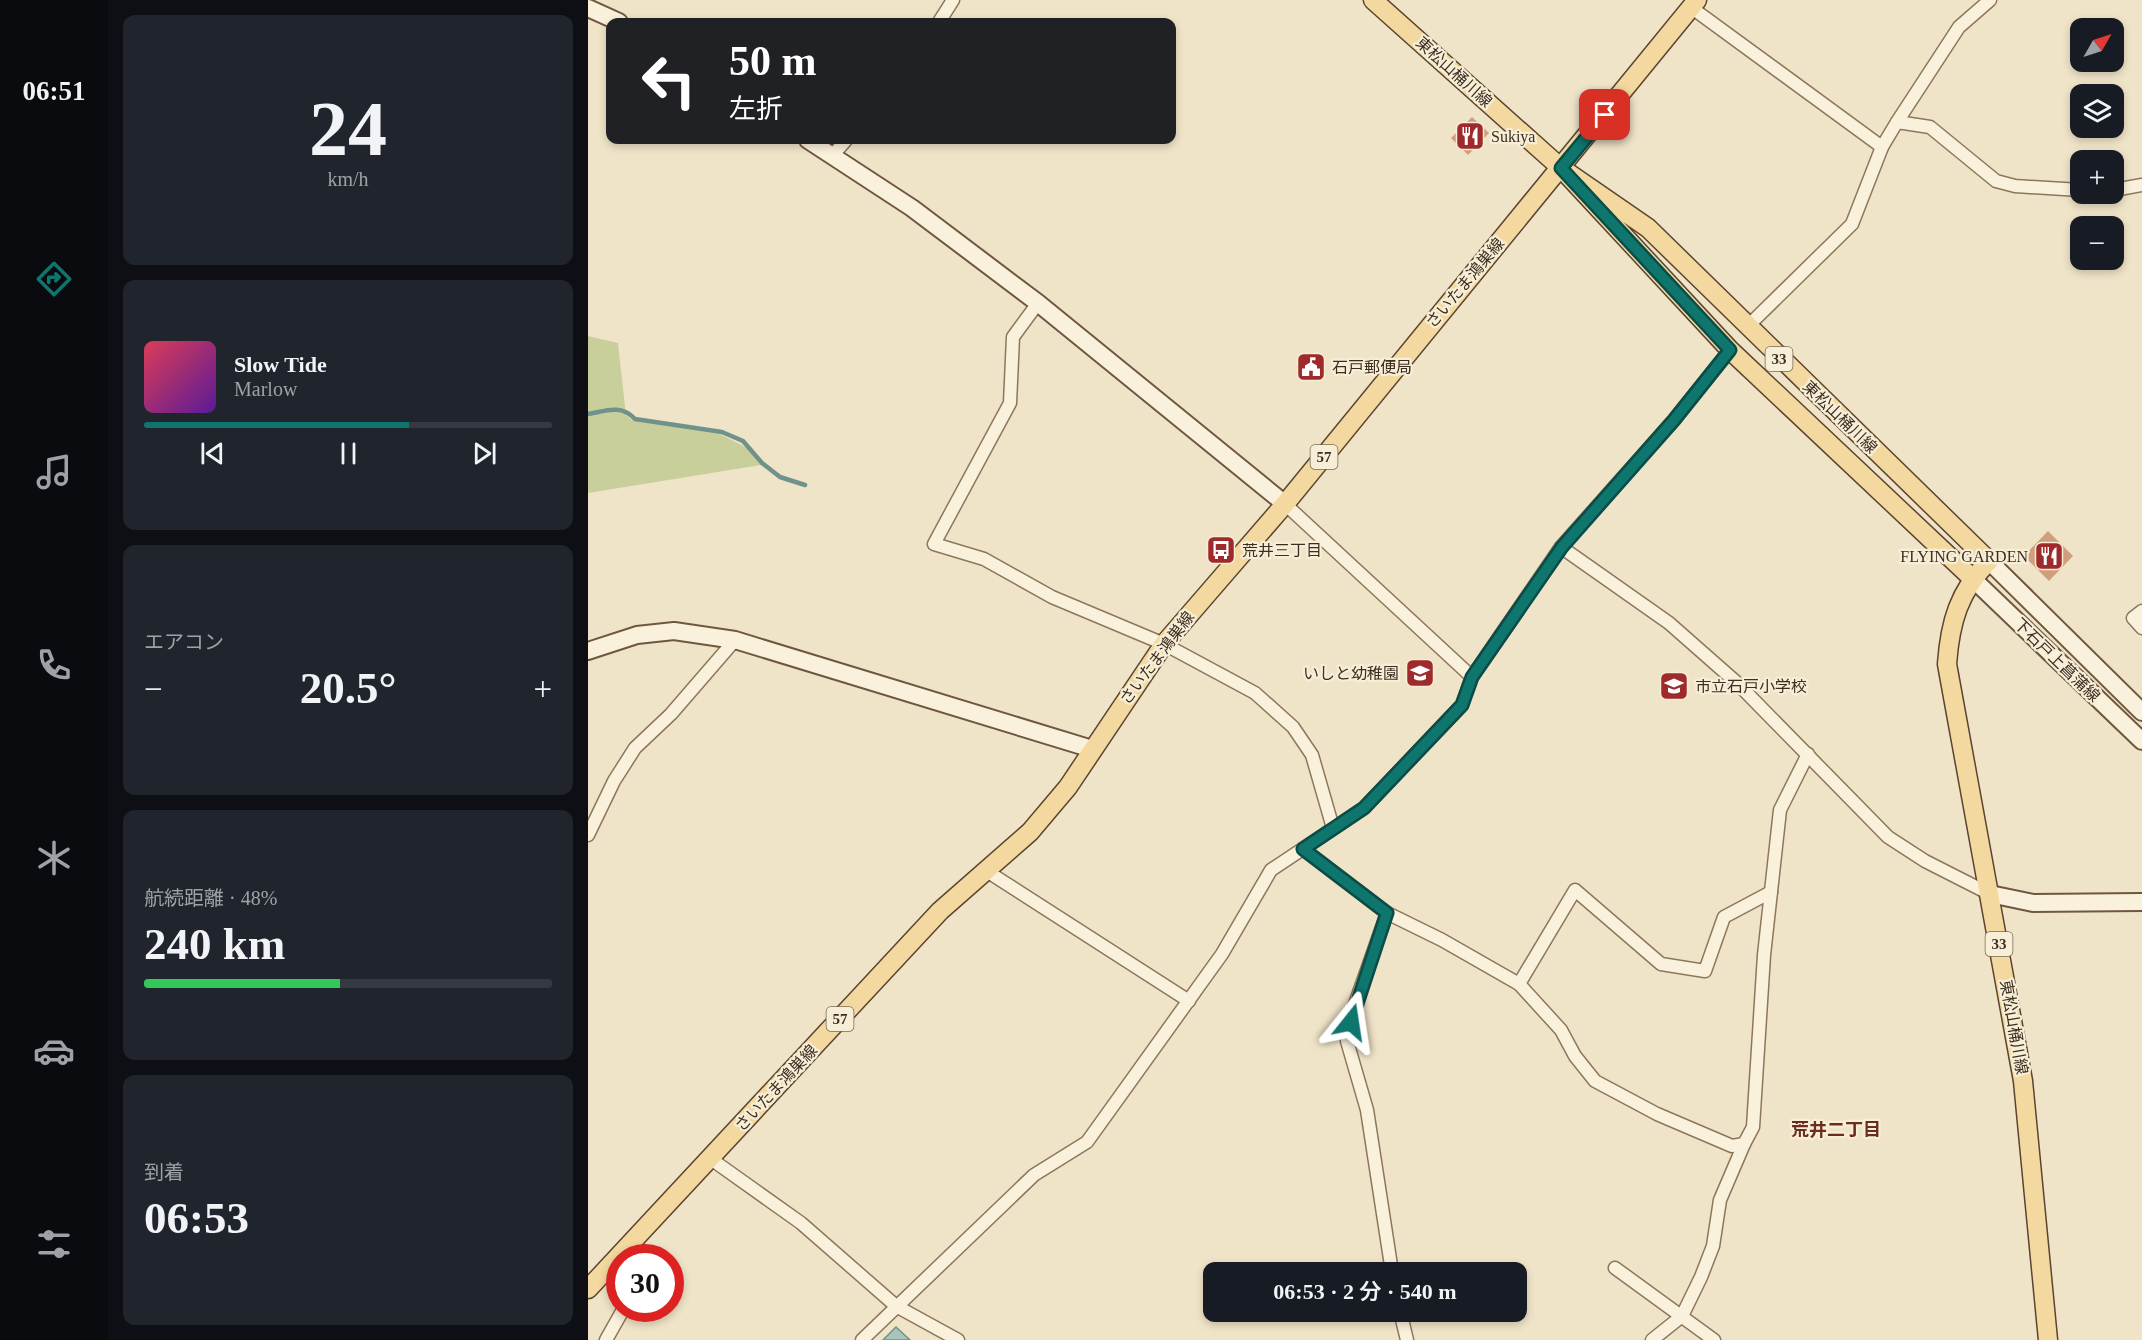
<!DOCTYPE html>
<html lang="ja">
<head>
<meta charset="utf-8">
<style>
  body { margin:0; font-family:"Times New Roman","Noto Sans JP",serif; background:#20242c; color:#f1f3f6; height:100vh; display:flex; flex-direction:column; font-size:22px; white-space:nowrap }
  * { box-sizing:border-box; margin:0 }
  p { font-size:20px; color:#9ea1a6 }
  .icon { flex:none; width:33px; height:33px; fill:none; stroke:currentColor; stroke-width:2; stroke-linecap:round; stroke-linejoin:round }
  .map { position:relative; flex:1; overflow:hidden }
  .side { display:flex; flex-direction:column; gap:15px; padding:15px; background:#0d0f14; width:480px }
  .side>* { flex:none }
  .hud { position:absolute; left:18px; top:18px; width:570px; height:126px; border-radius:12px; box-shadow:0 3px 9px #0003; background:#202124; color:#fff; overflow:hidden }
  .needle { width:39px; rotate:51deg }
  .controls { position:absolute; left:1482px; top:18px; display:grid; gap:12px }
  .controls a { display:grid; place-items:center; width:54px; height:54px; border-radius:12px; background:#171b24; box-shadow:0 3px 9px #0003; font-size:30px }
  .speed { position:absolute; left:18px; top:1244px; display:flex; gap:12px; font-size:30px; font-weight:700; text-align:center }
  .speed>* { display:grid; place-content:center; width:78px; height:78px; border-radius:50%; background:#171b24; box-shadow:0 3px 9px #0003; line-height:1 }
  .speed .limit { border:9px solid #d22; background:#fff; color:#111 }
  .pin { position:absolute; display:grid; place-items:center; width:51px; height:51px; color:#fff; margin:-26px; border-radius:12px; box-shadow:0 3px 9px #0006 }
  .me { position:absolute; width:66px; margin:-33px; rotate:15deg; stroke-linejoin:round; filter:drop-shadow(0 0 4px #0008) }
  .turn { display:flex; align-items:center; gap:21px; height:126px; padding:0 24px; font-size:27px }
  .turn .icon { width:78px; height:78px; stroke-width:2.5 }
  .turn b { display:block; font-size:42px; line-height:51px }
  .big { font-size:45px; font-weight:600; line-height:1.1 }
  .side .widget { flex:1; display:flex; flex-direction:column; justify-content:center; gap:9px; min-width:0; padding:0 21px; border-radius:12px; background:#20242c }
  .side .dial { align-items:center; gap:0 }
  .dial b { font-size:78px; line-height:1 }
  .song { display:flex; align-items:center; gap:18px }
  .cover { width:72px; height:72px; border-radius:9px; background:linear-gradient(135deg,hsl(350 70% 55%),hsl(270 70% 35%)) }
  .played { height:6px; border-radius:3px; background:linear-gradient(90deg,#0f766e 65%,#363941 65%) }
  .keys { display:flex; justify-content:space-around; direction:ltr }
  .heat { display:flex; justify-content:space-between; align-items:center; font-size:33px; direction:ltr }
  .charge { height:9px; border-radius:4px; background:linear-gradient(90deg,#34c759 48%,#363941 0) }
  .trip { position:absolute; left:615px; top:1262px; width:324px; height:60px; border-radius:12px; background:#171b24; box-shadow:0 3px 9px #0003; font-weight:600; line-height:60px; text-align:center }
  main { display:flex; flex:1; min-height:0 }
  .tabs { display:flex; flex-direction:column; width:108px; justify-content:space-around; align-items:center; background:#090b0e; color:#9ea1a6 }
  .tabs .icon { width:42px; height:42px }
  .tabs .active { color:#0f766e }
  .tabs b { font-size:27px; color:#f1f3f6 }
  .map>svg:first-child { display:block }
  .green { fill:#c9cf9b }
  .water { fill:#a9c4bc; stroke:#6f938a; stroke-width:1.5 }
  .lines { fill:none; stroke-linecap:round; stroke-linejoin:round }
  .stream { stroke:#6f938a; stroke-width:4.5 }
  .building { fill:#cf9f7d }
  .street-casing { stroke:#8d765c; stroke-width:15 }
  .secondary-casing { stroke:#6f573f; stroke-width:20 }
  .primary-casing { stroke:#5b4430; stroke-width:21 }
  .street { stroke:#faf1dc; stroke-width:12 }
  .secondary { stroke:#faf1dc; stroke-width:16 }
  .primary { stroke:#f3d9a0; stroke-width:18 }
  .route-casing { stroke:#0a4d48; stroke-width:15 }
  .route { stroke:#0f766e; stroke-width:10 }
  .labels { text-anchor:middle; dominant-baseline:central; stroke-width:4.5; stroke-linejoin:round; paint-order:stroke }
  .shield { fill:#f7eed8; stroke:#756857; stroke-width:1.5 }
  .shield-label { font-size:15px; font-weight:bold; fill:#3d2e20 }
  .street-label { font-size:16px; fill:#3d2e20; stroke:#f7eed8 }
  .poi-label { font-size:16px; fill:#3d2e20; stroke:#f7eed8; text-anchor:start }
  .neighbourhood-label { font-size:18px; font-weight:bold; fill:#6b2e1e; stroke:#f7eed8 }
</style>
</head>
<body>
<main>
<nav class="tabs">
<b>06:51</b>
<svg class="icon active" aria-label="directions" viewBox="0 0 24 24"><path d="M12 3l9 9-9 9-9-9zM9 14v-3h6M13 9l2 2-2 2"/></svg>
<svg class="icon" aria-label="music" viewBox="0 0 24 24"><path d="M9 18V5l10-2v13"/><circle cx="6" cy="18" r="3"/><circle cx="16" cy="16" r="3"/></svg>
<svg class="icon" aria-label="phone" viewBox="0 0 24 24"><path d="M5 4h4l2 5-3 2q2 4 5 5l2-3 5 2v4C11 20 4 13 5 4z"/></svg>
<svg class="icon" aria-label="climate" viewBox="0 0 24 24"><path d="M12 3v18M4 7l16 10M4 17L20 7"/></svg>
<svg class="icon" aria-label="car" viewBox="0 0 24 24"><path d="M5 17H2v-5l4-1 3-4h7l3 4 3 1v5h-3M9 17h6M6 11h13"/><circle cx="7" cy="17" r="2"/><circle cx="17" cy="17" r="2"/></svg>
<svg class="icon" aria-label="filters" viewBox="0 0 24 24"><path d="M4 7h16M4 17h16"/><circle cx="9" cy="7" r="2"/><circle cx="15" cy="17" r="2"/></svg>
</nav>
<section class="side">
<div class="widget dial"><b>24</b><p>km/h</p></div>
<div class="widget">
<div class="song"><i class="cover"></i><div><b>Slow Tide</b><p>Marlow</p></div></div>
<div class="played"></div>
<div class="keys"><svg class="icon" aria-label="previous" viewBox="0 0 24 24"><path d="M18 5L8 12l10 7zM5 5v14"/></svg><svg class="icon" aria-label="pause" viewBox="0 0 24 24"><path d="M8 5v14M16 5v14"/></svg><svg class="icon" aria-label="next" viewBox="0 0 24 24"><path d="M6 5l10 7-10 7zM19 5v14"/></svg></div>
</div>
<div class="widget"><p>エアコン</p>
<div class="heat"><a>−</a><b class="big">20.5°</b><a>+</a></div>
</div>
<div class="widget"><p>航続距離 · 48%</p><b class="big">240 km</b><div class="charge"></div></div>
<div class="widget"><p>到着</p><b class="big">06:53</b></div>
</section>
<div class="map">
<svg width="1554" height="1340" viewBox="0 0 1554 1340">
  <rect width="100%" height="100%" fill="#f0e4c8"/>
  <!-- green -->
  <polygon class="green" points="0,336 30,343 38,415 44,420 132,434 159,448 173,465 0,493"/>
  <!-- water -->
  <polygon class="water" points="308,1327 322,1340 295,1340"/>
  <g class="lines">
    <!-- stream -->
    <path class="stream" d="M0 414C18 411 33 404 47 419L134 432 155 441 174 463 192 477 217 485"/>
  </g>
  <!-- building -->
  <g class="building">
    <polygon points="884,117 901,133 880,155 863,138"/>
    <polygon points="1460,531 1485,556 1461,581 1436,556"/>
  </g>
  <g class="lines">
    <!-- street casing -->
    <g class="street-casing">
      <g id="street">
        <polyline points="1104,8 1294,147"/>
        <polyline points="351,22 365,0"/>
        <polyline points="1309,122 1342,127 1408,181 1427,186 1492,190"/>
        <polyline points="244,156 258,140"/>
        <polyline points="1526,190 1554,185"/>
        <polyline points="450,303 425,337 422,403 346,544 396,559 464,597 576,644 667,693 705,727 724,755 745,828"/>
        <polyline points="1159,327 1264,224 1294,147 1309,122 1371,27 1402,0"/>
        <polyline points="697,504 884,677"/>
        <polyline points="973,547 1081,623 1148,682 1300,837 1337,861 1402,894"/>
        <polyline points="1554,611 1545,618 1554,628"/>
        <polyline points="0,835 26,781 47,748 83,714 147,640"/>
        <polyline points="715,849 799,913 854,940 931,984 973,1030 987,1056 1007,1081 1069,1114 1144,1146 1156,1144 1165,1127 1176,955 1192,810 1220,754"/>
        <polyline points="397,870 601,1001"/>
        <polyline points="799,913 767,1004 759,1041 779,1110 804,1272"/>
        <polyline points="931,984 987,890 1073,964 1117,971 1136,917 1183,892"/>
        <polyline points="123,1159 213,1223 308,1306 370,1340"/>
        <polyline points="1027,1268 1126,1340"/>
        <polyline points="812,1311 819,1340"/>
        <polyline points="18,1340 36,1308"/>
        <polyline points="274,1340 446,1175 499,1142 634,954 683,870 776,808 874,705 884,677 973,547 1086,420 1142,350"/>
        <polyline points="1064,1340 1094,1316 1113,1277 1125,1246 1132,1200 1156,1144"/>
      </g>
    </g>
    <!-- secondary casing -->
    <g class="secondary-casing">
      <g id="secondary">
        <polyline points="0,8 31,22"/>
        <polyline points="220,140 324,208 450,303 697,504"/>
        <polyline points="1401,561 1554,712"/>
        <polyline points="1384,578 1554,741"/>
        <polyline points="0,651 49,635 86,631 147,640 504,749"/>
        <polyline points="1402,894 1445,903 1554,902"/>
      </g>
    </g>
    <!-- primary casing -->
    <g class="primary-casing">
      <g id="primary">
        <polyline points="785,0 973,168 1142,350 1384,578"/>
        <path d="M973 168 1060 228 1401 561C1371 591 1362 622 1359 664L1435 1081 1460 1340"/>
        <polyline points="0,1289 352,911 442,832 480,787 576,644 697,504 1109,0"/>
      </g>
    </g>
    <!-- street -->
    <use href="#street" class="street"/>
    <!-- secondary -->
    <use href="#secondary" class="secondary"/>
    <!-- primary -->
    <use href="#primary" class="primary"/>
  </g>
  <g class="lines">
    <!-- route casing -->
    <g class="route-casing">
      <polyline id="route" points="763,1022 799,913 715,849 776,808 874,705 884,677 974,547 1086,420 1142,350 973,168 1017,115"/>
    </g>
    <!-- route -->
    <use href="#route" class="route"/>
  </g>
  <!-- icons -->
  <defs>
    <g id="restaurant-square" transform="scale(1.5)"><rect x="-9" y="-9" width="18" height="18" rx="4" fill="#9e2a2b" stroke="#f7eed8"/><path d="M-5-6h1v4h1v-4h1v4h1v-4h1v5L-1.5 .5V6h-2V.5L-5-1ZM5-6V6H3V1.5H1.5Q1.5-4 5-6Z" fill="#fff"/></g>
    <g id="civic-square" transform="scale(1.5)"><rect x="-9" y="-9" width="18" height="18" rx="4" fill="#9e2a2b" stroke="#f7eed8"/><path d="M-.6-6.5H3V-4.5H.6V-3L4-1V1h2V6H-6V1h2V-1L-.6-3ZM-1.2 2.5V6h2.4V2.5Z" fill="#fff"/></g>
    <g id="bus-square" transform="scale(1.5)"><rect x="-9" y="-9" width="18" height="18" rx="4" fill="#9e2a2b" stroke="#f7eed8"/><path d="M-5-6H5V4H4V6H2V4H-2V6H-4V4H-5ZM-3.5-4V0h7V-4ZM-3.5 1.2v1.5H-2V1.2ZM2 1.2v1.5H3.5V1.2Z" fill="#fff"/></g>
    <g id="school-square" transform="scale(1.5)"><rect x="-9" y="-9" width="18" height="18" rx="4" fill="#9e2a2b" stroke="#f7eed8"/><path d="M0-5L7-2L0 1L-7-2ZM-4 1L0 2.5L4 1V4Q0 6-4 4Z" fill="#fff"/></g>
  </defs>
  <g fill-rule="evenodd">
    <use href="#restaurant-square" x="882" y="136"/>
    <use href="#civic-square" x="723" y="367"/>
    <use href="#bus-square" x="633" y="550"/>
    <use href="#restaurant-square" x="1461" y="556"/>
    <use href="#school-square" x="832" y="673"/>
    <use href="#school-square" x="1086" y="686"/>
  </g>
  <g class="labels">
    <!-- shield labels -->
    <g class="shield">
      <rect x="1177.5" y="347" width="27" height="24" rx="4.5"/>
      <rect x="722.5" y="445" width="27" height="24" rx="4.5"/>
      <rect x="1397.5" y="932" width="27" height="24" rx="4.5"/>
      <rect x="238.5" y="1007" width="27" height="24" rx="4.5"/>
    </g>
    <g class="shield-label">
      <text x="1191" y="359">33</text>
      <text x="736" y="457">57</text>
      <text x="1411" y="944">33</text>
      <text x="252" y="1019">57</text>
    </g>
    <!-- street labels -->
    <g class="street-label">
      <text transform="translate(866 72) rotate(42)">東松山桶川線</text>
      <text transform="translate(877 283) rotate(-50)">さいたま鴻巣線</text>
      <text transform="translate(1252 417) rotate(44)">東松山桶川線</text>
      <text transform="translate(569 658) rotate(-53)">さいたま鴻巣線</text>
      <text transform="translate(1469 660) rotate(44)">下石戸上菖蒲線</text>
      <text transform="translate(1426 1027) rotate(80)">東松山桶川線</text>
      <text transform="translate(188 1088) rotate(-47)">さいたま鴻巣線</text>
    </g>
    <!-- poi labels -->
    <g class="poi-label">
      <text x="903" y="136">Sukiya</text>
      <text x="744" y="367">石戸郵便局</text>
      <text x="654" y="550">荒井三丁目</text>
      <text x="1440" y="556" text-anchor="end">FLYING GARDEN</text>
      <text x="811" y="673" text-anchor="end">いしと幼稚園</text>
      <text x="1107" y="686">市立石戸小学校</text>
    </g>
    <!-- neighbourhood labels -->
    <g class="neighbourhood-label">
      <text x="1248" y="1130">荒井二丁目</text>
    </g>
  </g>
</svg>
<div class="controls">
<a><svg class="needle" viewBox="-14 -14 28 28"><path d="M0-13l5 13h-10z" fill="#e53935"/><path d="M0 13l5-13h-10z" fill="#9ea1a6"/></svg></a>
<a><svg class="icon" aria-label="layers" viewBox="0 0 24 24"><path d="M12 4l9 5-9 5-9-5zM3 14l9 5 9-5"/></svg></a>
<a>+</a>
<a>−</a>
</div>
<div class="speed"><div class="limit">30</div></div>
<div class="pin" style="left:1017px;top:115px;background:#d93025"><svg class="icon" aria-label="arrive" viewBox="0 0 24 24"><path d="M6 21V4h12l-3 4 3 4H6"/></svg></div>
<svg class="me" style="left:763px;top:1022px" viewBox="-20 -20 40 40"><path d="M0-17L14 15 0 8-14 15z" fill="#0f766e" stroke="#fff" stroke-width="4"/></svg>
<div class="trip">06:53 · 2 分 · 540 m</div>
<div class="hud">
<div class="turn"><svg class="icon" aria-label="left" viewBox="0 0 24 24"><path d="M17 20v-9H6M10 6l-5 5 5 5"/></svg><div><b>50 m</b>左折</div></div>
</div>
</div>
</main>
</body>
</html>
